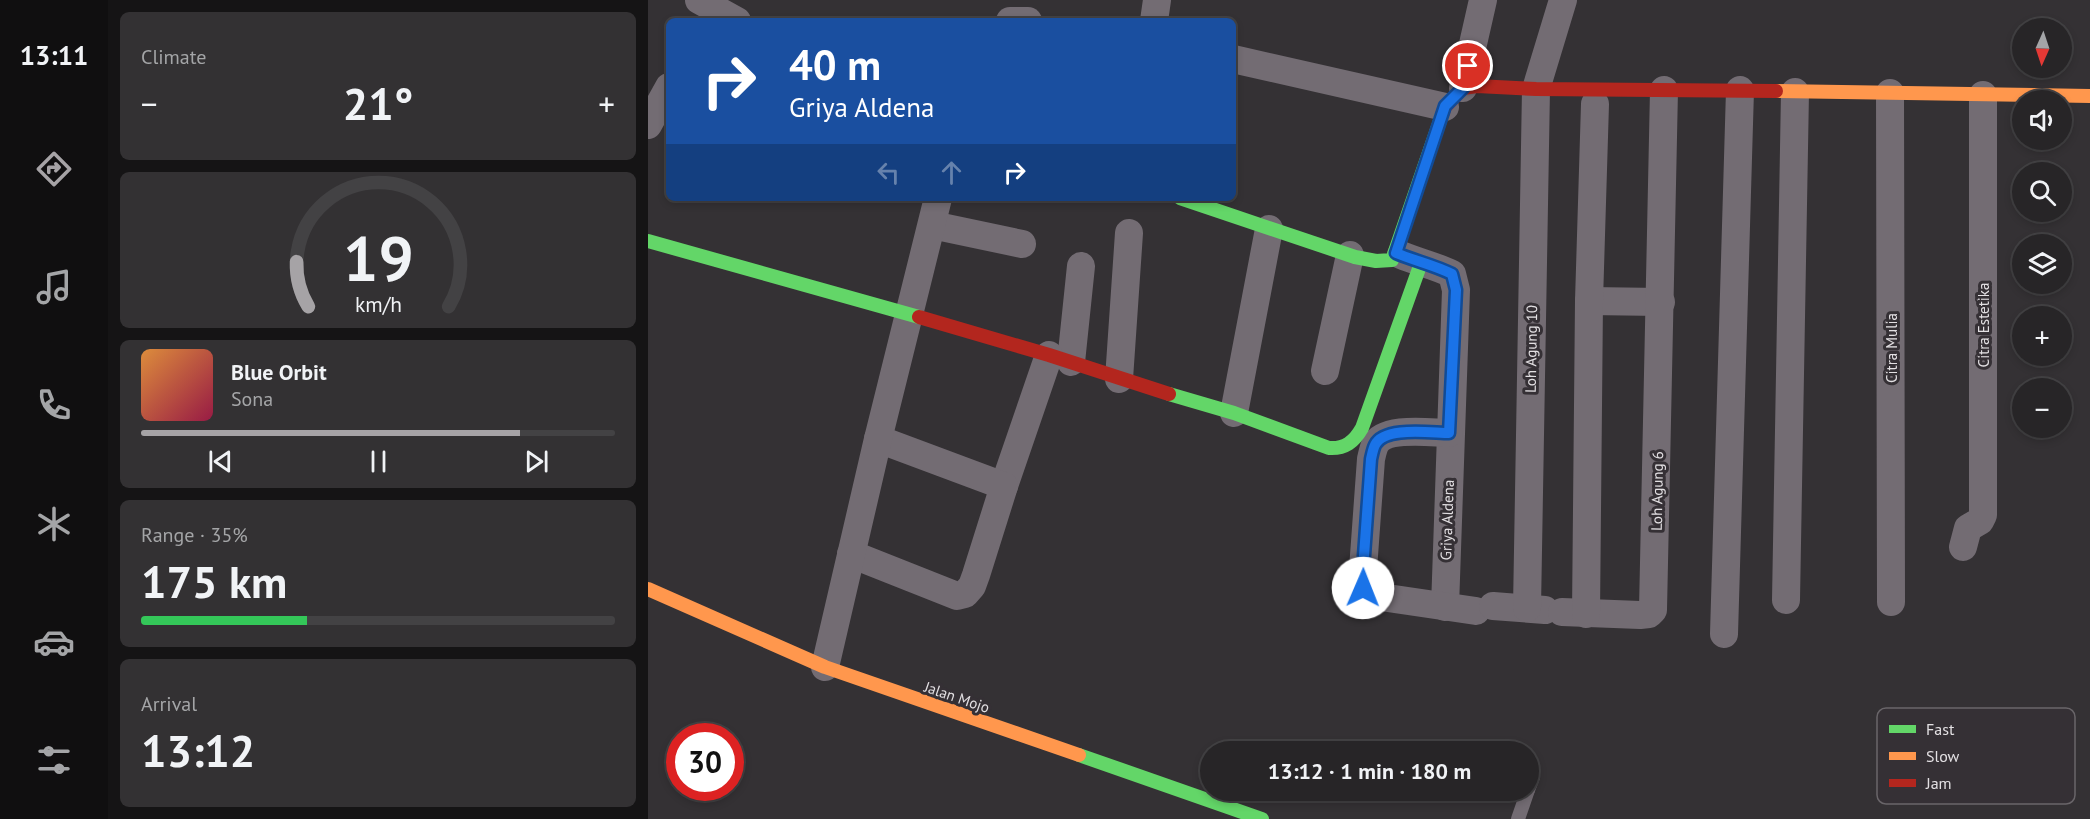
<!DOCTYPE html>
<html lang="en">
<head>
<meta charset="utf-8">
<style>
  body { margin:0; font-family:"PT Sans",sans-serif; background:#333133; color:#f1f3f6; height:100vh; display:flex; flex-direction:column; font-size:22px; white-space:nowrap }
  * { box-sizing:border-box; margin:0 }
  p { font-size:20px; color:#a4a5a7 }
  .icon { flex:none; width:33px; height:33px; fill:none; stroke:currentColor; stroke-width:2; stroke-linecap:round; stroke-linejoin:round }
  .map { position:relative; flex:1; overflow:hidden }
  .panel { display:flex; flex-direction:column; gap:12px; padding:12px; background:#151415; width:540px }
  .panel>* { flex:none }
  .top-card { position:absolute; left:18px; top:18px; width:570px; height:183px; border-radius:9px; box-shadow:0 3px 9px #0003,0 0 0 2px #434244; background:#1a4fa0; color:#fff; overflow:hidden }
  .needle { width:39px; rotate:183deg }
  .buttons { position:absolute; left:1364px; top:18px; display:grid; gap:12px }
  .buttons a { display:grid; place-items:center; width:60px; height:60px; border-radius:50%; background:#272527; box-shadow:0 3px 9px #0003,0 0 0 2px #434244; font-size:30px }
  .speed { position:absolute; left:18px; top:723px; display:flex; gap:12px; font-size:30px; font-weight:700; text-align:center }
  .speed>* { display:grid; place-content:center; width:78px; height:78px; border-radius:50%; background:#272527; box-shadow:0 3px 9px #0003,0 0 0 2px #434244; line-height:1 }
  .speed .limit { border:9px solid #d22; background:#fff; color:#111 }
  .pin { position:absolute; display:grid; place-items:center; width:51px; height:51px; color:#fff; margin:-26px; border:3px solid #fff; border-radius:50%; box-shadow:0 2px 6px #0007 }
  .me { position:absolute; width:66px; margin:-33px; rotate:1deg; stroke-linejoin:round; filter:drop-shadow(0 0 4px #0008) }
  .turn { display:flex; align-items:center; gap:21px; height:126px; padding:0 24px; font-size:27px }
  .turn .icon { width:78px; height:78px; stroke-width:2.5 }
  .turn b { display:block; font-size:42px; line-height:51px }
  .lanes { display:flex; align-items:center; height:57px; padding:0 24px; background:#0003; justify-content:center; gap:30px; direction:ltr }
  .lanes .off { opacity:.35 }
  .big { font-size:45px; font-weight:800; line-height:1.1 }
  .panel .card { flex:1; display:flex; flex-direction:column; justify-content:center; gap:9px; min-width:0; padding:0 21px; border-radius:9px; background:#333133 }
  .panel .dial { align-items:center; gap:0 }
  .dial svg { height:156px; overflow:visible; fill:none; stroke:#434244; stroke-width:7; stroke-linecap:round; text-anchor:middle }
  .dial text { fill:#f1f3f6; stroke:none }
  .song { display:flex; align-items:center; gap:18px }
  .cover { width:72px; height:72px; border-radius:9px; background:linear-gradient(135deg,hsl(30 70% 55%),hsl(340 70% 35%)) }
  .played { height:6px; border-radius:3px; background:linear-gradient(90deg,#a6a3a6 80%,#434244 80%) }
  .keys { display:flex; justify-content:space-around; direction:ltr }
  .heat { display:flex; justify-content:space-between; align-items:center; font-size:33px; direction:ltr }
  .charge { height:9px; border-radius:4px; background:linear-gradient(90deg,#34c759 35%,#434244 0) }
  .trip { position:absolute; left:552px; top:741px; width:339px; height:60px; border-radius:30px; background:#272527; box-shadow:0 3px 9px #0003,0 0 0 2px #434244; font-weight:800; line-height:60px; text-align:center }
  main { display:flex; flex:1; min-height:0 }
  .dock { display:flex; flex-direction:column; width:108px; justify-content:space-around; align-items:center; background:#100f10; color:#a4a5a7 }
  .dock .icon { width:42px; height:42px }
  .dock .on { color:#a6a3a6 }
  .dock b { font-size:27px; color:#f1f3f6 }
  .map>svg:first-child { display:block }
  .lines { fill:none; stroke-linecap:round; stroke-linejoin:round }
  .lane { stroke:#736c73; stroke-width:14 }
  .street { stroke:#736c73; stroke-width:28 }
  .fast { stroke:#63d668; stroke-width:14 }
  .slow { stroke:#ff974d; stroke-width:14 }
  .jam { stroke:#b3261e; stroke-width:14 }
  .route-casing { stroke:#114b97; stroke-width:15 }
  .route { stroke:#1a73e8; stroke-width:10 }
  .labels { text-anchor:middle; dominant-baseline:central; stroke-width:6; stroke-linejoin:round; paint-order:stroke }
  .street-label { font-size:15px; fill:#e3e0e3; stroke:#353035 }
  .key { fill:#353035; stroke:#696569; stroke-width:1.5 }
  .key-label { font-size:16px; fill:#e3e0e3 }
</style>
</head>
<body>
<main>
<nav class="dock">
<b>13:11</b>
<svg class="icon on" aria-label="directions" viewBox="0 0 24 24"><path d="M12 3l9 9-9 9-9-9zM9 14v-3h6M13 9l2 2-2 2"/></svg>
<svg class="icon" aria-label="music" viewBox="0 0 24 24"><path d="M9 18V5l10-2v13"/><circle cx="6" cy="18" r="3"/><circle cx="16" cy="16" r="3"/></svg>
<svg class="icon" aria-label="phone" viewBox="0 0 24 24"><path d="M5 4h4l2 5-3 2q2 4 5 5l2-3 5 2v4C11 20 4 13 5 4z"/></svg>
<svg class="icon" aria-label="climate" viewBox="0 0 24 24"><path d="M12 3v18M4 7l16 10M4 17L20 7"/></svg>
<svg class="icon" aria-label="car" viewBox="0 0 24 24"><path d="M5 17H2v-5l4-1 3-4h7l3 4 3 1v5h-3M9 17h6M6 11h13"/><circle cx="7" cy="17" r="2"/><circle cx="17" cy="17" r="2"/></svg>
<svg class="icon" aria-label="filters" viewBox="0 0 24 24"><path d="M4 7h16M4 17h16"/><circle cx="9" cy="7" r="2"/><circle cx="15" cy="17" r="2"/></svg>
</nav>
<section class="panel">
<div class="card"><p>Climate</p>
<div class="heat"><a>−</a><b class="big">21°</b><a>+</a></div>
</div>
<div class="card dial"><svg viewBox="0 0 100 80">
<path d="M14 69A42 42 0 1 1 86 69"/>
<path d="M14 69A42 42 0 0 1 8 46" stroke="#a6a3a6"/>
<text x="50" y="56" font-size="32" font-weight="700">19</text>
<text x="50" y="72" font-size="11">km/h</text>
</svg></div>
<div class="card">
<div class="song"><i class="cover"></i><div><b>Blue Orbit</b><p>Sona</p></div></div>
<div class="played"></div>
<div class="keys"><svg class="icon" aria-label="previous" viewBox="0 0 24 24"><path d="M18 5L8 12l10 7zM5 5v14"/></svg><svg class="icon" aria-label="pause" viewBox="0 0 24 24"><path d="M8 5v14M16 5v14"/></svg><svg class="icon" aria-label="next" viewBox="0 0 24 24"><path d="M6 5l10 7-10 7zM19 5v14"/></svg></div>
</div>
<div class="card"><p>Range · 35%</p><b class="big">175 km</b><div class="charge"></div></div>
<div class="card"><p>Arrival</p><b class="big">13:12</b></div>
</section>
<div class="map">
<svg width="1442" height="819" viewBox="0 0 1442 819">
  <rect width="100%" height="100%" fill="#343134"/>
  <g class="lines">
    <!-- lane -->
    <g class="lane">
      <polyline points="880,790 885,777"/>
      <polyline points="870,819 880,790"/>
    </g>
    <!-- street -->
    <g class="street">
      <polyline points="51,0 89,21"/>
      <polyline points="362,21 380,21"/>
      <polyline points="506,21 509,0"/>
      <polyline points="585,59 797,107"/>
      <polyline points="815,88 835,0"/>
      <polyline points="1242,93 1243,602"/>
      <polyline points="0,125 21,87"/>
      <polyline points="284,225 374,244"/>
      <path d="M753 255C770 262 788 266 804 274L808 290 797 607"/>
      <polyline points="941,301 1013,302"/>
      <polyline points="423,362 433,266"/>
      <polyline points="677,371 702,255"/>
      <polyline points="471,379 481,233"/>
      <polyline points="586,413 621,229"/>
      <path d="M801 433C783 433 736 426 727 445 725 449 724 455 723 459L714 583 718 591 726 596 828 611"/>
      <polyline points="356,486 401,355"/>
      <polyline points="1315,547 1320,528 1332,521 1335,515 1335,95"/>
      <polyline points="203,554 309,596 317,594 324,586 328,575 356,486 230,439"/>
      <polyline points="1138,600 1147,92"/>
      <polyline points="845,606 897,610"/>
      <polyline points="879,608 888,89 915,0"/>
      <polyline points="914,612 992,615 1001,614 1005,610 1016,90"/>
      <polyline points="938,614 941,301 947,104"/>
      <polyline points="1076,634 1092,90"/>
      <polyline points="177,667 230,439 290,198"/>
    </g>
    <!-- fast -->
    <g class="fast">
      <polyline points="532,198 707,257 728,261 744,260 794,115"/>
      <polyline points="0,241 271,317"/>
      <path d="M521 394 586 413 681 448C697 449 706 442 714 428L773 263"/>
      <polyline points="431,755 614,819"/>
    </g>
    <!-- slow -->
    <g class="slow">
      <polyline points="1128,91 1442,96"/>
      <polyline points="0,589 177,667 431,755"/>
    </g>
    <!-- jam -->
    <g class="jam">
      <polyline points="794,115 797,107 815,88 829,86 888,89 1128,91"/>
      <polyline points="271,317 401,355 521,394"/>
    </g>
  </g>
  <g class="lines">
    <!-- route casing -->
    <g class="route-casing">
      <path id="route" d="M715 588 714 583 723 459C724 455 725 449 727 445 736 426 783 433 801 433L808 290 804 274C786 265 767 261 748 253L797 106 815 88 820 66"/>
    </g>
    <!-- route -->
    <use href="#route" class="route"/>
  </g>
  <g class="labels">
    <!-- street labels -->
    <g class="street-label">
      <text transform="translate(1335 325) rotate(-90)">Citra Estetika</text>
      <text transform="translate(1243 348) rotate(-90)">Citra Mulia</text>
      <text transform="translate(883 349) rotate(-89)">Loh Agung 10</text>
      <text transform="translate(1009 491) rotate(-89)">Loh Agung 6</text>
      <text transform="translate(799 520) rotate(-88)">Griya Aldena</text>
      <text transform="translate(309 697) rotate(19)">Jalan Mojo</text>
    </g>
  </g>
  <!-- legend -->
  <rect x="1229" y="708" width="198" height="96" rx="9" class="key"/>
  <rect x="1241" y="725" width="27" height="8" fill="#63d668"/>
  <rect x="1241" y="752" width="27" height="8" fill="#ff974d"/>
  <rect x="1241" y="779" width="27" height="8" fill="#b3261e"/>
  <g class="key-label">
    <text x="1278" y="735">Fast</text>
    <text x="1278" y="762">Slow</text>
    <text x="1278" y="789">Jam</text>
  </g>
</svg>
<div class="buttons">
<a><svg class="needle" viewBox="-14 -14 28 28"><path d="M0-13l5 13h-10z" fill="#e53935"/><path d="M0 13l5-13h-10z" fill="#a4a5a7"/></svg></a>
<a><svg class="icon" aria-label="sound" viewBox="0 0 24 24"><path d="M4 9h4l5-4v14l-5-4H4zM17 9q2 3 0 6"/></svg></a>
<a><svg class="icon" aria-label="search" viewBox="0 0 24 24"><circle cx="10" cy="10" r="6"/><path d="M15 15l6 6"/></svg></a>
<a><svg class="icon" aria-label="layers" viewBox="0 0 24 24"><path d="M12 4l9 5-9 5-9-5zM3 14l9 5 9-5"/></svg></a>
<a>+</a>
<a>−</a>
</div>
<div class="speed"><div class="limit">30</div></div>
<div class="pin" style="left:820px;top:66px;background:#d93025"><svg class="icon" aria-label="arrive" viewBox="0 0 24 24"><path d="M6 21V4h12l-3 4 3 4H6"/></svg></div>
<svg class="me" style="left:715px;top:588px" viewBox="-20 -20 40 40"><circle r="19" fill="#fff"/><path d="M0-13L10 11 0 6-10 11z" fill="#1a73e8"/></svg>
<div class="trip">13:12 · 1 min · 180 m</div>
<div class="top-card">
<div class="turn"><svg class="icon" aria-label="right" viewBox="0 0 24 24"><path d="M7 20v-9h11M14 6l5 5-5 5"/></svg><div><b>40 m</b>Griya Aldena</div></div>
<div class="lanes"><svg class="icon off" aria-label="left" viewBox="0 0 24 24"><path d="M17 20v-9H6M10 6l-5 5 5 5"/></svg><svg class="icon off" aria-label="ahead" viewBox="0 0 24 24"><path d="M12 20V5M6 11l6-6 6 6"/></svg><svg class="icon" aria-label="right" viewBox="0 0 24 24"><path d="M7 20v-9h11M14 6l5 5-5 5"/></svg></div>
</div>
</div>
</main>
</body>
</html>
